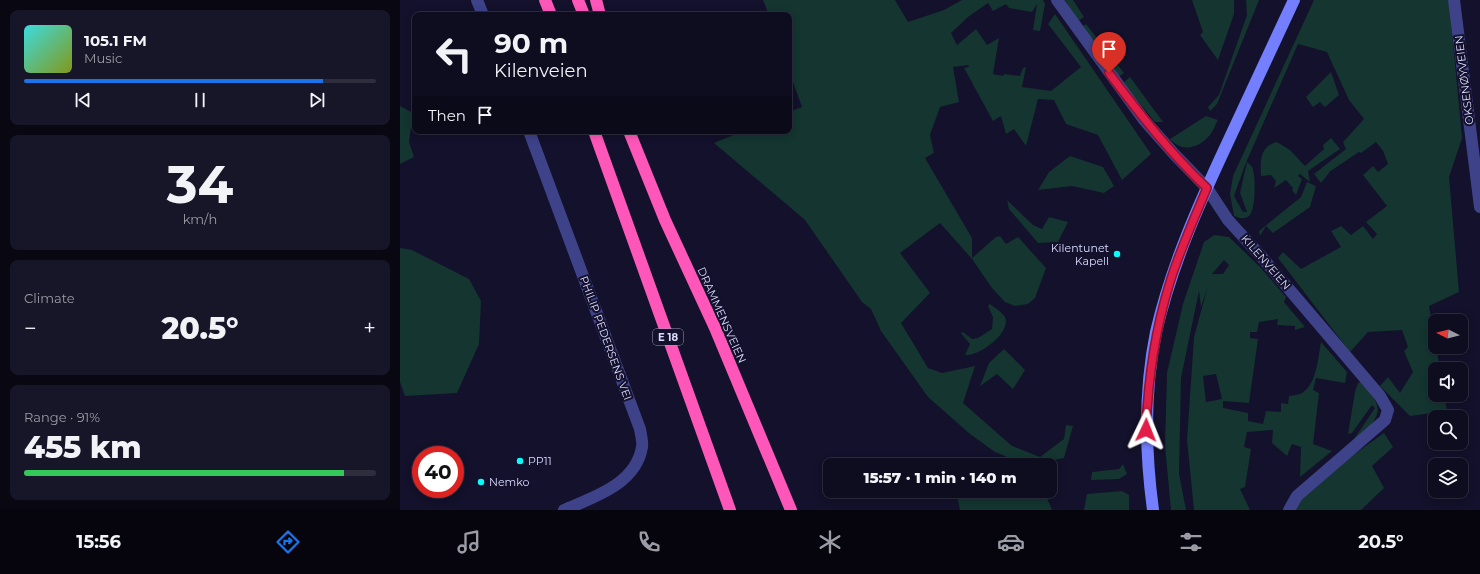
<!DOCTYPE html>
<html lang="en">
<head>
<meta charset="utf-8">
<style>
  body { margin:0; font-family:Montserrat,sans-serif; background:#171629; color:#f1f3f6; height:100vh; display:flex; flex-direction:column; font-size:15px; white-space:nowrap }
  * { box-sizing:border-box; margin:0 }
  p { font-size:13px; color:#9b9ca5 }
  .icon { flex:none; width:22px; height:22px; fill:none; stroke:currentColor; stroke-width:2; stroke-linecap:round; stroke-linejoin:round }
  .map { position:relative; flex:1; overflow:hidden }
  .panel { display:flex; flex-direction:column; gap:10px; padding:10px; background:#080712; width:400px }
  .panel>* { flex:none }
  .banner { position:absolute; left:12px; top:12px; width:380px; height:122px; border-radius:8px; box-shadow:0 2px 10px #0003,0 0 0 1px #2e2d3e; background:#0e0d20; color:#f1f3f6; overflow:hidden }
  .needle { width:26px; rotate:276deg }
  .controls { position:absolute; left:1028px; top:314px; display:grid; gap:8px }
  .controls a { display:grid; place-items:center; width:40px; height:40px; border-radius:8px; background:#0e0d20; box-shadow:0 2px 10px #0003,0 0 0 1px #2e2d3e; font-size:20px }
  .speed { position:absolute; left:12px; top:446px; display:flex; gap:8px; font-size:20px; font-weight:700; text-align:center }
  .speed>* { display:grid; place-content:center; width:52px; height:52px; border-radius:50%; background:#0e0d20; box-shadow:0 2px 10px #0003,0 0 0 1px #2e2d3e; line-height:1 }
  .speed .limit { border:6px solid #d22; background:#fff; color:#111 }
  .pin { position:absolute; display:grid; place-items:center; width:34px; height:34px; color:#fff; margin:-41px -17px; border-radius:50% 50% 50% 0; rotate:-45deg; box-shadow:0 0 4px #0007 }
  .pin .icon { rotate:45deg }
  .me { position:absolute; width:44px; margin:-22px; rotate:2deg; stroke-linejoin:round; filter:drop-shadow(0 0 3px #0008) }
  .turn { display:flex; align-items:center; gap:14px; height:84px; padding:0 16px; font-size:18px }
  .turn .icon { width:52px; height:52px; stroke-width:2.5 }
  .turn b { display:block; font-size:28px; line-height:34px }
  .then { display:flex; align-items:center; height:38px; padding:0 16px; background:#0003; gap:8px; font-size:15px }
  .big { font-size:30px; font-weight:800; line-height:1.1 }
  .panel .widget { flex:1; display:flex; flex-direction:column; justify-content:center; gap:6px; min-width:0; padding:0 14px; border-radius:8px; background:#171629 }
  .panel .dial { align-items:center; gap:0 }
  .dial b { font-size:52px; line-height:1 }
  .song { display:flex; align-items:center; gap:12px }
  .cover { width:48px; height:48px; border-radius:6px; background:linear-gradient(135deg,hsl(180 70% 55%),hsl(70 70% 35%)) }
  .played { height:4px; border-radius:2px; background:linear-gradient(90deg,#1a73e8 85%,#2e2d3e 85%) }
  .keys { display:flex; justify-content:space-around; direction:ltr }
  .heat { display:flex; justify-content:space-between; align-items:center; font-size:22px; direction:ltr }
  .charge { height:6px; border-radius:3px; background:linear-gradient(90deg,#34c759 91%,#2e2d3e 0) }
  .trip { position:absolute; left:423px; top:458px; width:234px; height:40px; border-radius:8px; background:#0e0d20; box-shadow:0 2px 10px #0003,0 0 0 1px #2e2d3e; font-weight:800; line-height:40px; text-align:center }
  .dock { display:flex; height:64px; justify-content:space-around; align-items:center; background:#06050d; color:#9b9ca5 }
  .dock .icon { width:28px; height:28px }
  .dock .active { color:#1a73e8 }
  .dock b { font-size:18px; color:#f1f3f6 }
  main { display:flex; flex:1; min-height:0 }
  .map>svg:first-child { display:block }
  .green { fill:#143530; fill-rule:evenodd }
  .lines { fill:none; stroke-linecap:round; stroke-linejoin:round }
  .street { stroke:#3d4289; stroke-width:12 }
  .secondary { stroke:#737ffe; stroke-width:12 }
  .highway { stroke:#fe57b9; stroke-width:12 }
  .route-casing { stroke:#92132f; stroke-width:10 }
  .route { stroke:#e11d48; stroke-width:7 }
  .poi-dot { fill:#09fdfb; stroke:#13112b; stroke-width:1.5 }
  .labels { text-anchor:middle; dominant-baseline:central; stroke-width:4; stroke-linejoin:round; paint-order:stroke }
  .shield { fill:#13112b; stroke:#9f9ebf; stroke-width:1 }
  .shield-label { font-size:10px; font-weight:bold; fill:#dbdbff }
  .street-label { font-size:11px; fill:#dbdbff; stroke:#13112b }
  .poi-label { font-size:11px; fill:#dbdbff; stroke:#13112b; text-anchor:start }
</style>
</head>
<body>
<main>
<section class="panel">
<div class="widget">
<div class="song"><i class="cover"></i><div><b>105.1 FM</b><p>Music</p></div></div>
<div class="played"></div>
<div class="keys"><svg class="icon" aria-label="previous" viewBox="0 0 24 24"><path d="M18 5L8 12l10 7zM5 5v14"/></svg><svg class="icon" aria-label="pause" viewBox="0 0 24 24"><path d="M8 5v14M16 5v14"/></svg><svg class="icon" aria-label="next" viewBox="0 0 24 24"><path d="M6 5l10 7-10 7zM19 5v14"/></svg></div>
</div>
<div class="widget dial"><b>34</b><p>km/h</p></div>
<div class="widget"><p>Climate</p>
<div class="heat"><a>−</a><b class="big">20.5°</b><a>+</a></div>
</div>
<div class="widget"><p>Range · 91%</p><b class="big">455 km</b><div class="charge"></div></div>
</section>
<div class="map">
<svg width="1080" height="510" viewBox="0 0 1080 510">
  <rect width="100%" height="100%" fill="#13112b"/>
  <!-- green -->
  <g class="green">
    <polygon points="363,0 495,0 508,22 544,10 562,0 643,0 645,4 640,31 633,30 637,4 632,12 609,8 606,4 593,11 588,3 568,17 551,33 557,45 576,29 587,45 599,38 593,74 603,76 604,74 620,76 623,68 626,67 622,87 651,91 681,67 648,24 655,14 751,154 722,180 698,135 666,124 654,100 638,99 626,146 614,129 606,134 601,116 593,121 564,68 569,67 568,65 553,67 559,102 540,107 530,135 534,153 525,158 572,238 572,258 596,237 600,236 606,244 618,237 646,268 635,298 628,304 615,306 605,302 592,288 572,259 540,223 500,253 530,293 501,323 528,368 542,373 575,366 563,403 612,446 640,457 664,439 666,425 673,426 664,458 627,465 595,452 570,434 528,397 481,331 471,309 462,302 405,220 314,143 343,131 389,131 389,112 402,107 389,71 389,15 369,15"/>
    <polygon points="665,0 673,0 684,17 678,21"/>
    <polygon points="792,0 834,0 834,14 818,60 800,35 803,32"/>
    <polygon points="846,0 859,0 817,104 810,111 808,107 819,95 847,15"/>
    <path d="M914 0H1049L1062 138 1049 177 1059 292 1029 306 1040 369H1035V395H1044L1047 411 1010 416 980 386 988 377 1000 393 1013 372 1004 351 1008 347 1002 330 968 332 950 352 878 258 883 252 901 269 941 247 931 231 941 226 951 235 963 226 973 239 977 234 966 222 987 206 963 175 973 166 978 172 988 164 983 151 976 142 961 153 959 152 929 172V173L921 183 914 174 946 149 943 142 964 119 949 100 927 52 898 44 845 165 834 196 843 212H847L840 193 847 162C849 164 851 165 852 167 856 174 856 210 849 216 844 220 839 218 834 216L830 194 833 176Z"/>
    <polygon points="686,24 724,73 718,77 682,27"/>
    <polygon points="931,72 939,95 925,107 920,102 913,107 906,97"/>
    <polygon points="730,77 763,122 755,122 723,83"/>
    <polygon points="0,106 13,113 9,142 14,157 0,164"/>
    <path d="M806 116 818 120C815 125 813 132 809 136 798 149 781 152 770 139Z"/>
    <path d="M931 138 940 149 908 171 910 182 900 174 898 176 902 179 896 195 892 190 893 188 886 180 874 188 876 181 871 175 861 176C860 160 860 146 877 142L890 150 905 166 924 149 923 145Z"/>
    <polygon points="670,156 703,167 714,186 704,193 672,186 638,190 649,172"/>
    <polygon points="907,182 916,186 910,207 873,233 866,226 860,236 859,231 901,197"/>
    <polygon points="607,200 633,225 642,229 649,217 668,222 658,242 638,243 609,209"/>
    <path d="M814 235 829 237 860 267 886 297 884 302 905 327 895 330V326L877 325 878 319 859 322 857 332H850V338L858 339 849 403 823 401V408L848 413V421L863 424 866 411 881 412V403L888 404 889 396C893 395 899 395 902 393 917 384 918 357 921 342L947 372 945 383 916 378 913 390 919 393 913 444 932 451 900 477 901 447 892 444 887 456 872 443 873 430 847 432 844 447 851 449 845 487 840 489 850 510H794L787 440 794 337 808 286 801 307 799 291 781 378 779 474 786 510H771L765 446 767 373 783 304 804 242ZM824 260 829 265 823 274H812ZM816 374 822 399 806 402 803 376Z"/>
    <polygon points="0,248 12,250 69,279 81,301 79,344 57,393 5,396 0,382"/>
    <path d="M590 304C595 308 602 312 605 317 612 332 579 357 565 355L570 344 561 333 563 332 572 339 578 338 592 329 593 317 588 306Z"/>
    <polygon points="604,349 625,370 613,389 597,374 580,386 589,363"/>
    <path d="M961 382C966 388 973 395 976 402 984 419 961 435 950 445L975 408 972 405 952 433 948 434 955 392 958 383Z"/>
    <polygon points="984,433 993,447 972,466 984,488 961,510 893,510 900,500 946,460"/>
    <polygon points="723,464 727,474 719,479 691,480 692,472 719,469"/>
    <polygon points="556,491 644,491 652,510 560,510"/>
    <polygon points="722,491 729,495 729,510 684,510 687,494"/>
  </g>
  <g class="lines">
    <!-- street -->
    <g class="street">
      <polyline points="77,0 83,15"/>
      <polyline points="657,0 744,120 775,155 807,188 828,220 860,255 980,396 988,410 985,420 897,496 889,510"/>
      <polyline points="1054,0 1080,207"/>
      <path d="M129 131 240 429C241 435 243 442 242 447 236 484 194 497 164 510"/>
    </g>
    <!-- secondary -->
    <path class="secondary" d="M753 510C745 451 744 391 756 332 771 267 798 206 826 146 849 97 871 49 894 0"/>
    <!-- highway -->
    <g class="highway">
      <polyline points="145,0 151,15"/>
      <polyline points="178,0 184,15"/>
      <polyline points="196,0 200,15"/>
      <polyline points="194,131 330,510"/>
      <polyline points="229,131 265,220 315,328 391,510"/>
    </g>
  </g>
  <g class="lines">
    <!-- route casing -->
    <g class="route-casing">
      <path id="route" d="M709 73C739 113 770 153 807 188 794 219 780 250 770 282 755 330 748 380 746 430"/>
    </g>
    <!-- route -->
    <use href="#route" class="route"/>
  </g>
  <!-- markers -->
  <g class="poi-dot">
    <circle cx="717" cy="254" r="4"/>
    <circle cx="120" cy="461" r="4"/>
    <circle cx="81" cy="482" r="4"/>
  </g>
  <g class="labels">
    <!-- shield labels -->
    <rect class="shield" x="253" y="329" width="30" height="16" rx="3"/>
    <g class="shield-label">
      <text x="268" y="337">E 18</text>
    </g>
    <!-- street labels -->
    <g class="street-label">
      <text transform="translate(1064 80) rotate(-97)">OKSENØYVEIEN</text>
      <text transform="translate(866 262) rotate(49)">KILENVEIEN</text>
      <text transform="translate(322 315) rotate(66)">DRAMMENSVEIEN</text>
      <text transform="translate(206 338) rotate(70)">PHILIP PEDERSENS VEI</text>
    </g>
    <!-- poi labels -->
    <g class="poi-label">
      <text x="709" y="248" text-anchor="end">Kilentunet<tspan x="709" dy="13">Kapell</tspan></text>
      <text x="128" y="461">PP11</text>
      <text x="89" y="482">Nemko</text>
    </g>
  </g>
</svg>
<div class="controls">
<a><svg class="needle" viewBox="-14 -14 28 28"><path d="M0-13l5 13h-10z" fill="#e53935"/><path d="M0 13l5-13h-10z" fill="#9b9ca5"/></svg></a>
<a><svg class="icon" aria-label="sound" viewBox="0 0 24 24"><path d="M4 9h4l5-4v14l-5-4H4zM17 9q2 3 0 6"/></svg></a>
<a><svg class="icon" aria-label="search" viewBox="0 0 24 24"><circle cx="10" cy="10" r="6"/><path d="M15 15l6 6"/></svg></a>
<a><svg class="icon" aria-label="layers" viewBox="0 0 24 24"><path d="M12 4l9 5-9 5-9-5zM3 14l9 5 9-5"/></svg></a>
</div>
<div class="speed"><div class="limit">40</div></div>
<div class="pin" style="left:709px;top:73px;background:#d93025"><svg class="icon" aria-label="arrive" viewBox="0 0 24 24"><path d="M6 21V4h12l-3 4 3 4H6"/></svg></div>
<svg class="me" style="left:746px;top:430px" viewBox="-20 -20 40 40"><path d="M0-17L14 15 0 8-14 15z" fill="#e11d48" stroke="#fff" stroke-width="4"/></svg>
<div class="trip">15:57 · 1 min · 140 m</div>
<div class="banner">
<div class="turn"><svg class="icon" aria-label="left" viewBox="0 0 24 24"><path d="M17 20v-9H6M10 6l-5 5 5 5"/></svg><div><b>90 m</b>Kilenveien</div></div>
<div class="then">Then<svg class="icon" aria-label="arrive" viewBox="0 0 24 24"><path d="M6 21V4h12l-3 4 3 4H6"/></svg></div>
</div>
</div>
</main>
<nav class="dock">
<b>15:56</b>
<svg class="icon active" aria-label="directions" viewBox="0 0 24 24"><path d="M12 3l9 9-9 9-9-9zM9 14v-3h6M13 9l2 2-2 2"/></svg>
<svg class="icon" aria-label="music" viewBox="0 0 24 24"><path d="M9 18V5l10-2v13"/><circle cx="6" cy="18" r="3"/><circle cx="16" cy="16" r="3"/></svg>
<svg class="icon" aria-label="phone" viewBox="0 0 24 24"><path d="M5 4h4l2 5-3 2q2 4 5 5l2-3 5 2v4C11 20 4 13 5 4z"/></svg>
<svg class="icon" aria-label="climate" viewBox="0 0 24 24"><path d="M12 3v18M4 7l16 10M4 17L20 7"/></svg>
<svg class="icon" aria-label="car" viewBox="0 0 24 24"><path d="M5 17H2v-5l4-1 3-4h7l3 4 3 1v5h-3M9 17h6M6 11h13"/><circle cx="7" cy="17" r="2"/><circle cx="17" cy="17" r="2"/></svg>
<svg class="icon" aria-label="filters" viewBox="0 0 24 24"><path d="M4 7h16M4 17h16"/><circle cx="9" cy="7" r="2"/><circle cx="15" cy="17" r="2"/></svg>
<b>20.5°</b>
</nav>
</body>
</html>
